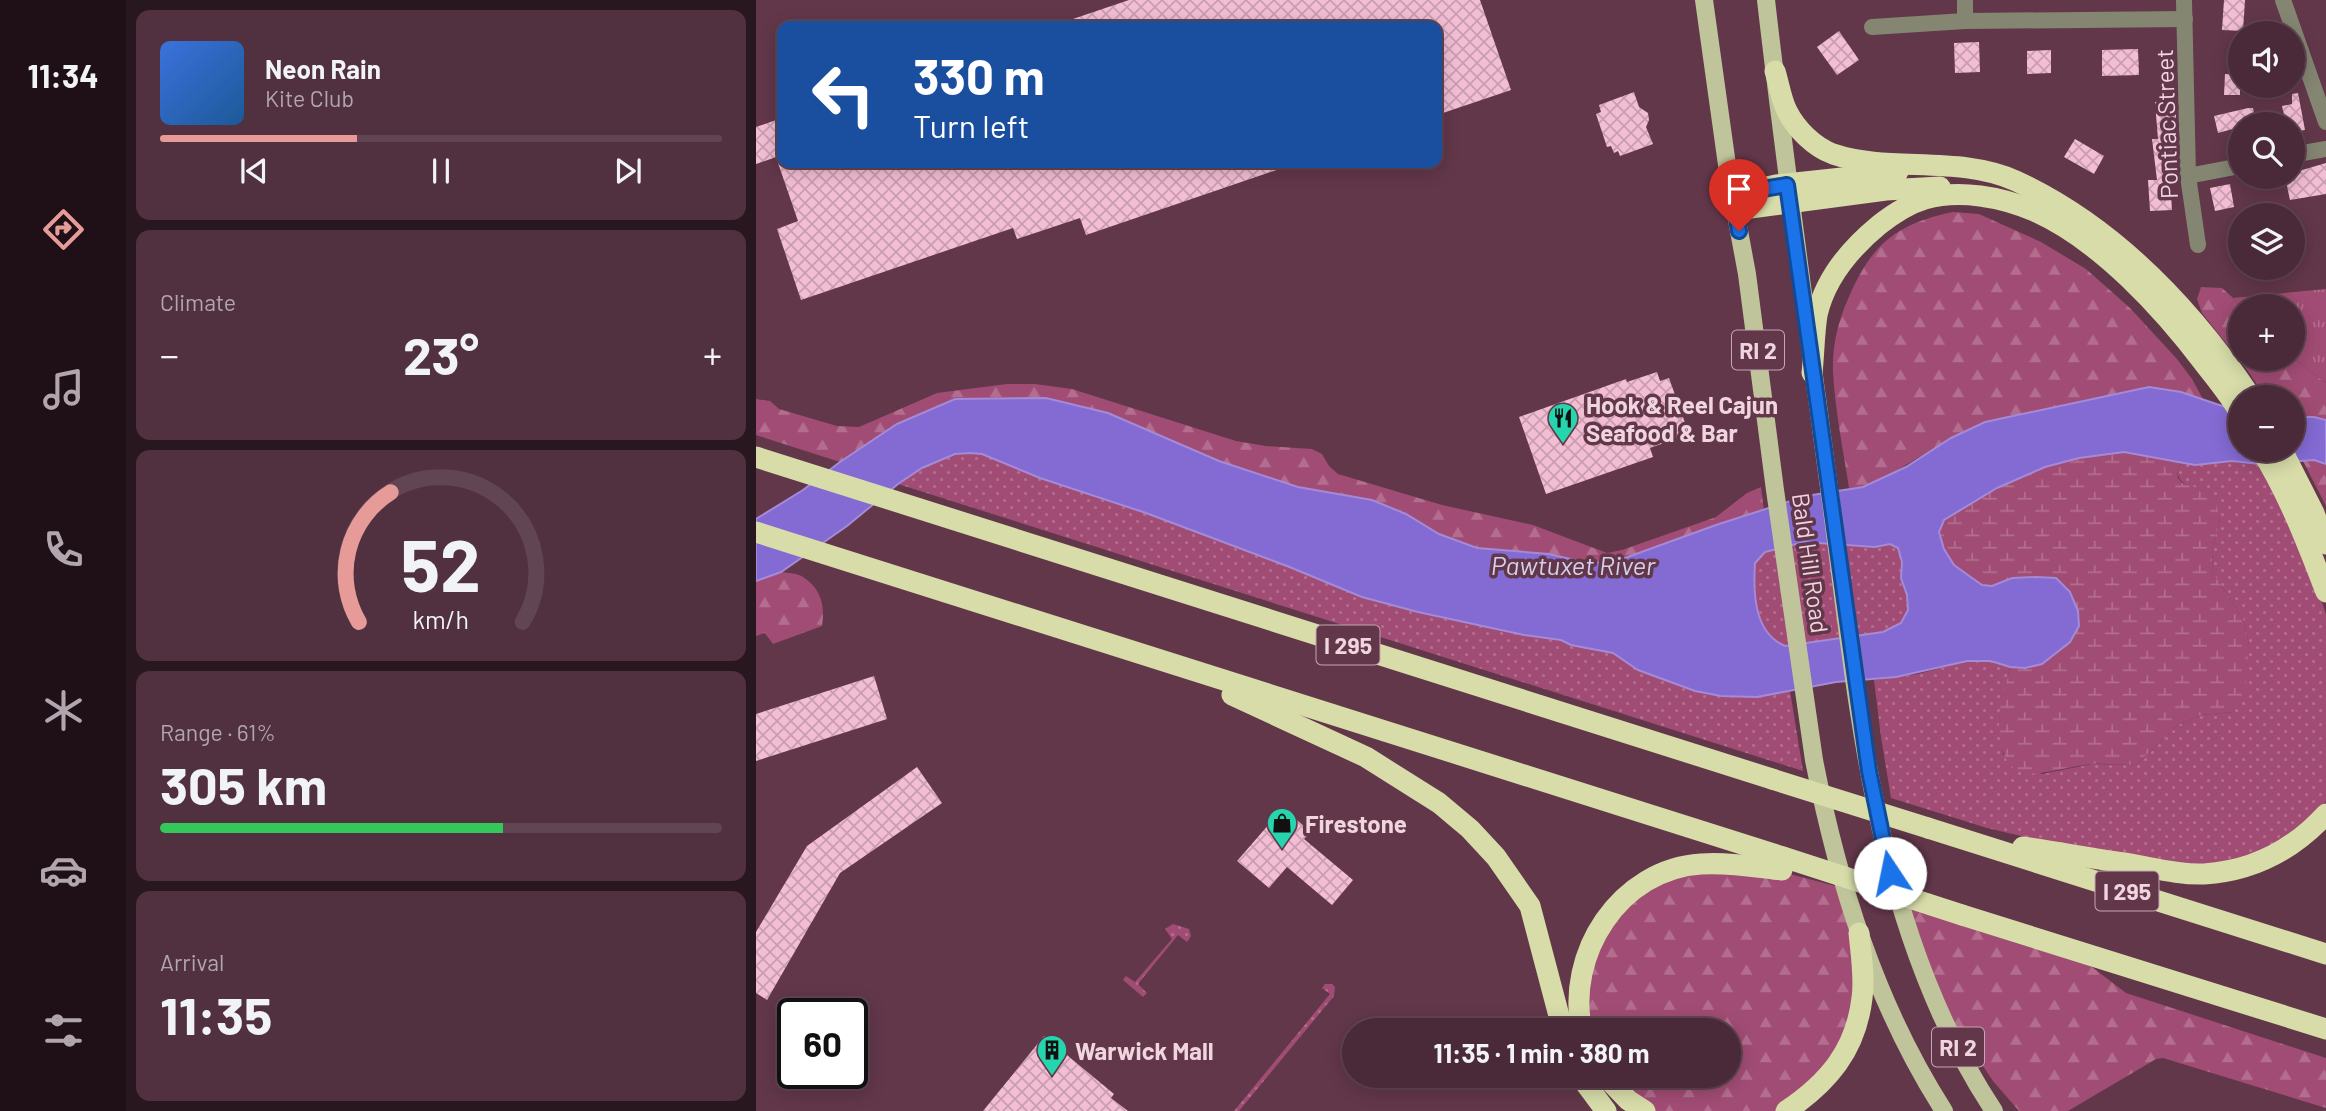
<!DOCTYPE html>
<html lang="en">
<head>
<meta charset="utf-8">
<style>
  body { margin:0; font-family:Barlow,sans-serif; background:#513140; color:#f1f3f6; height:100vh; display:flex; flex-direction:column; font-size:26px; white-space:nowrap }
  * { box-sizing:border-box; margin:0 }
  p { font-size:23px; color:#b2a6ae }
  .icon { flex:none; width:38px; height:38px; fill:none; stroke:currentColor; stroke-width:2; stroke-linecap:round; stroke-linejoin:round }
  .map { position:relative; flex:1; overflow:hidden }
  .drawer { display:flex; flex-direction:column; gap:10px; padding:10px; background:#29171f; width:630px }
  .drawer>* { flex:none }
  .banner { position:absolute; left:21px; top:21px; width:665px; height:147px; border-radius:14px; box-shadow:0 4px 18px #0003,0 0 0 2px #614553; background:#1a4fa0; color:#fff; overflow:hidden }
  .fabs { position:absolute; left:1472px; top:21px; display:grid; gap:14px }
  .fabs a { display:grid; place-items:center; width:77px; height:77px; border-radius:50%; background:#4a2938; box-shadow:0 4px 18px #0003,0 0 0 2px #614553; font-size:35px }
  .speed { position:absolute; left:21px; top:998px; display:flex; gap:14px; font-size:35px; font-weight:700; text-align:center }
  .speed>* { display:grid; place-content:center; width:91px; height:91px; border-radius:50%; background:#4a2938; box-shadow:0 4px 18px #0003,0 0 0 2px #614553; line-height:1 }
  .speed .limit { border:4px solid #111; border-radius:10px; background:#fff; color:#111 }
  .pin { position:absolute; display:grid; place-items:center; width:60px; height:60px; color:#fff; margin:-72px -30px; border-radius:50% 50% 50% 0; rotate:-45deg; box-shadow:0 0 7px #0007 }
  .pin .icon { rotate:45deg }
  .me { position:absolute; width:77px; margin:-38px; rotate:349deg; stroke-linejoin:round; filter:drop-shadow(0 0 5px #0008) }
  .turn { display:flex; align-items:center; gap:24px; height:147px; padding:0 21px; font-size:32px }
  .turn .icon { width:91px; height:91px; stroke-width:2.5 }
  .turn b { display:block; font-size:49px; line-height:60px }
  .big { font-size:52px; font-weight:700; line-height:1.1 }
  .drawer .tile { flex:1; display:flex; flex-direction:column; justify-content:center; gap:10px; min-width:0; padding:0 24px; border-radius:14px; background:#513140 }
  .drawer .dial { align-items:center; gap:0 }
  .dial svg { height:182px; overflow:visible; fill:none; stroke:#614553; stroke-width:7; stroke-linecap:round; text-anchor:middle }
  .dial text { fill:#f1f3f6; stroke:none }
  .song { display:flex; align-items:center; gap:21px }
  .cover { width:84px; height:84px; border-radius:10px; background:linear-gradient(135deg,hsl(220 70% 55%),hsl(210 70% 35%)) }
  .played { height:7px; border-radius:4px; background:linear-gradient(90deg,#e69b98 35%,#614553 35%) }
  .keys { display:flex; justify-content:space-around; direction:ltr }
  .heat { display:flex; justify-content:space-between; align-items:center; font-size:38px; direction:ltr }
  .charge { height:10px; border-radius:5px; background:linear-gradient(90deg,#34c759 61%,#614553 0) }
  .trip { position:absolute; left:586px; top:1018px; width:399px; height:70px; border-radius:35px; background:#4a2938; box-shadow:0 4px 18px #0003,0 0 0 2px #614553; font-weight:700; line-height:70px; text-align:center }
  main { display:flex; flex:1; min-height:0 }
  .dock { display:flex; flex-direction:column; width:126px; justify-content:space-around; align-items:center; background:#1e1016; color:#b2a6ae }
  .dock .icon { width:49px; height:49px }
  .dock .selected { color:#e69b98 }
  .dock b { font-size:32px; color:#f1f3f6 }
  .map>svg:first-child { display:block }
  .grass { fill:url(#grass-dots) }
  .forest { fill:url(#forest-firs) }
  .wetland { fill:url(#wetland-marsh) }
  .park { fill:url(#park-tufts) }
  .water { fill:#846ad3; stroke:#a48ad7; stroke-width:2; fill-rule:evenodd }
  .building { fill:url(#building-cross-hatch) }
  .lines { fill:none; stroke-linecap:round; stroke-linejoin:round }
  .minor { stroke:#848672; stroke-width:16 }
  .major { stroke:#bfc49a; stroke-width:18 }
  .highway { stroke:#d7dca9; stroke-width:21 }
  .highway-bridge { stroke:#d7dca9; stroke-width:21 }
  .route-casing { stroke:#114b97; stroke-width:18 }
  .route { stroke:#1a73e8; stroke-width:12 }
  .labels { text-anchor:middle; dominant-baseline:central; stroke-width:7; stroke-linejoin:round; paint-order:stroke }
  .shield { fill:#62374a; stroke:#c5a6b2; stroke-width:2 }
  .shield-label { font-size:23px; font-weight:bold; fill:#f0d5df }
  .street-label { font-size:24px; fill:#f0d5df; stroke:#62374a }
  .poi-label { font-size:24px; font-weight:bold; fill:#f0d5df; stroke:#62374a; text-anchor:start }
  .water-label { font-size:26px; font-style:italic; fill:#d4d0eb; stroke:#62374a }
</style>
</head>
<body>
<main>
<nav class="dock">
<b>11:34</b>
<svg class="icon selected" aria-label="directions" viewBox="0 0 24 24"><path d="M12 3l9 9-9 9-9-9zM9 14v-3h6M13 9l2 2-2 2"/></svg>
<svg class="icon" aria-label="music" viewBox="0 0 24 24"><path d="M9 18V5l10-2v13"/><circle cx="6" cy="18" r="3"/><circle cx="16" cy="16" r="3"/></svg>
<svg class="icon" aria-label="phone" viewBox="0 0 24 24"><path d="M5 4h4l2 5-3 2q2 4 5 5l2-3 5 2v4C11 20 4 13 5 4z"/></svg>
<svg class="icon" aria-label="climate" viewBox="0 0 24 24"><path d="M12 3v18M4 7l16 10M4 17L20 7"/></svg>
<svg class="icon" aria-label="car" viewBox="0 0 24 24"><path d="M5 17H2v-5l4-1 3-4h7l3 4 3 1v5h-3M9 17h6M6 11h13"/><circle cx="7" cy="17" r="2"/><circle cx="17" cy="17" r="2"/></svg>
<svg class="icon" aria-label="filters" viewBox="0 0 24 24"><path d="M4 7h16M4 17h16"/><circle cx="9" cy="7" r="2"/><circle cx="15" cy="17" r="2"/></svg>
</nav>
<section class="drawer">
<div class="tile">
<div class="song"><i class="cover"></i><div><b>Neon Rain</b><p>Kite Club</p></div></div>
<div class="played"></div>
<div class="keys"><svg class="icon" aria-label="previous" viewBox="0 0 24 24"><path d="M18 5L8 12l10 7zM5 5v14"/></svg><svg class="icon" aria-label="pause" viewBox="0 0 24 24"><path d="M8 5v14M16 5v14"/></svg><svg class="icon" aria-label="next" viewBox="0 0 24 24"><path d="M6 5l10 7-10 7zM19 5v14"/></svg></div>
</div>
<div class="tile"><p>Climate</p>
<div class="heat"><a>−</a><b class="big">23°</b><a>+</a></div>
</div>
<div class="tile dial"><svg viewBox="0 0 100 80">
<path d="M14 69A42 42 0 1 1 86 69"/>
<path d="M14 69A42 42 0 0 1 28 12" stroke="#e69b98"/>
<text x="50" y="56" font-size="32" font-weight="700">52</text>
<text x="50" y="72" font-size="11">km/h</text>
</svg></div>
<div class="tile"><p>Range · 61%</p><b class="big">305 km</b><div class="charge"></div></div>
<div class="tile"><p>Arrival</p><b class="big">11:35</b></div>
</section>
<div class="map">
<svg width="1570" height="1111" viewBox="0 0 1570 1111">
  <defs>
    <pattern id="grass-dots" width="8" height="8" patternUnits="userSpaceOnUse" patternTransform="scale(1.75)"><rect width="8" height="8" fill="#a14c74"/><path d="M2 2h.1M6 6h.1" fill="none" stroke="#b36d8e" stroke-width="1.8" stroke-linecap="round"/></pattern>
    <pattern id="forest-firs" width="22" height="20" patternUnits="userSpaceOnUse" patternTransform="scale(1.75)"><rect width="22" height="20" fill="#a14c74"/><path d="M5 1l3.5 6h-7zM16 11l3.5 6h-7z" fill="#b36d8e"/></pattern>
    <pattern id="wetland-marsh" width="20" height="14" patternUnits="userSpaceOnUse" patternTransform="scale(1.75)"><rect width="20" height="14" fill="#a14c74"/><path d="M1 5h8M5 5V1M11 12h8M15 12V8" fill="none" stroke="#b36d8e"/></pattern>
    <pattern id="park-tufts" width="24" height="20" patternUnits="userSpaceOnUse" patternTransform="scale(1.75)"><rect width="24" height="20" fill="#a14c74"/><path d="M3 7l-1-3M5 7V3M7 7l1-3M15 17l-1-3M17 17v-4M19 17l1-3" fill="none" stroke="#b36d8e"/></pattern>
    <pattern id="building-cross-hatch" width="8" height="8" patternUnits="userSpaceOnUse" patternTransform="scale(1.75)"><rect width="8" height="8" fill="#f3bdd3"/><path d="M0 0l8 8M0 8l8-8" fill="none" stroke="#c89eaf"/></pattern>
  </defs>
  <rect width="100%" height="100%" fill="#62374a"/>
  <!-- grass -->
  <g class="grass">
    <path d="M214 453 226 454 284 478 390 513 531 566 606 597 662 612 768 635 805 640 815 645 857 653 882 670 939 691 965 696 1001 697 1034 691 1047 771 142 484C165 469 186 455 214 453Z"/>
    <path d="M1476 460 1504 464 1554 567 1570 614V801L1566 807 1504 856 1445 866 1286 841 1231 828 1135 798 1125 737 1118 680 1162 674 1211 661H1235L1254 667 1243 718 1247 755 1286 774 1336 764 1380 765 1422 725 1445 715 1477 712 1493 644 1487 619 1457 573 1456 549 1464 519 1447 490C1433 486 1422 485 1421 469L1426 463 1439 465Z"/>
    <path d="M1048 542 1119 547 1134 544 1142 547 1146 562 1145 578 1151 595 1152 611 1145 623 1127 632 1029 646C998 633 997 593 999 563L1009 552Z"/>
    <polygon points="417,924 433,929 435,936 431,942 422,935 382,984 391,993 387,997 367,980 370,976 379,982 416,939 409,929"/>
    <polygon points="569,984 576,984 579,987 578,996 483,1111 478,1111 574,994 566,988"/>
  </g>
  <!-- forest -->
  <g class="forest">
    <path d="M1197 212 1223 214 1285 242 1330 269 1374 308 1421 359 1436 379 1448 401 1425 392 1393 387 1229 422 1195 438 1128 478 1107 487 1093 488C1087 449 1079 410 1077 372 1076 347 1082 321 1092 299 1115 245 1139 224 1197 212Z"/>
    <polygon points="1445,287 1466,288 1486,306 1484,306 1484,359 1537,358 1570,383 1570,420 1558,417 1537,417 1536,397 1509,397 1492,371 1446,313 1441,299"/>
    <polygon points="251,384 279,384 316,389 480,441 510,446 556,449 566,454 573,466 582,474 686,505 777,525 851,553 866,550 960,517 991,493 1005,487 1008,511 960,525 858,562 831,563 793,554 721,548 683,534 650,514 616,500 542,487 467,462 141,424 84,462 0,435 0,399 14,401 23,409 81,426 103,427 181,393"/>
    <polygon points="1558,460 1570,464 1570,506 1547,461"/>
    <path d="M25 572C32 573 42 573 47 577 66 589 69 607 66 626L17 644 9 633 0 636V581Z"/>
    <polygon points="943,865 1022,871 1091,889 1104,931 1098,1024 1033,1111 886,1111 848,1076 973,1076 973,1031 827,1031 824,1003 857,910"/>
    <polygon points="1146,906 1319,954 1370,993 1570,1058 1570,1108 1407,1058 1400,1059 1312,1111 1263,1111 1237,1081 1194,1017"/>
  </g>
  <!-- wetland -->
  <path class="wetland" d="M1368 452 1426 463 1421 469 1422 478 1426 483 1447 490 1459 501 1464 519 1456 549 1457 573 1487 619 1493 644 1489 694 1477 712 1445 715 1422 725 1380 765C1366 765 1350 763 1336 764 1287 769 1244 798 1243 721 1243 704 1251 684 1254 667 1282 669 1294 660 1314 642L1300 578H1256L1236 586 1226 585 1198 565 1188 549 1183 532 1187 520C1230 494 1275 467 1325 458 1339 455 1353 454 1368 452Z"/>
  <!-- park -->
  <polygon class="park" points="1570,289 1570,383 1537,358 1536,306 1486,306 1477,298"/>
  <!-- water -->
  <path class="water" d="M1393 387 1425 392 1484 412V450H1536L1537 417H1558L1570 420V464L1558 460 1504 464 1476 461 1439 465 1368 452 1323 458 1289 467 1241 488 1188 520 1183 532 1188 549 1198 565 1226 585 1236 586 1256 578 1280 577 1300 578 1314 592 1322 611 1323 626 1314 642 1286 664 1269 668 1254 667 1235 661H1211L1140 677 1080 682 1001 697 965 696 939 691 882 670 857 653 815 645 805 640 768 635 662 612 606 597 531 566 390 513 284 478 226 454 214 453 199 454 166 468 142 484 91 526 25 572 0 581V519L47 490 84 462 141 424 199 399 290 398 352 413 463 461 542 487 616 500 650 514 683 534 721 548 793 554 831 563 858 562 960 525 1050 496 1107 487 1150 467 1195 438 1229 422ZM1048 542 1119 547 1134 544 1142 548 1146 562 1145 578 1151 595 1152 610 1145 623 1127 632 1029 646C998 633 997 593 999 563L1009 552Z"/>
  <!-- building -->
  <g class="building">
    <polygon points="373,0 724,0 755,90 681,115 681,26 302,26 302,24"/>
    <polygon points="1468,0 1489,0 1487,31 1466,30"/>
    <polygon points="1083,31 1103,60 1081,75 1061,47"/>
    <polygon points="1223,42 1224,72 1199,73 1198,43"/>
    <polygon points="1382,49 1383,75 1346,76 1346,50"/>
    <polygon points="1295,50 1295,73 1271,74 1271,51"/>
    <polygon points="1469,74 1484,75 1484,95 1468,95"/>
    <polygon points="878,92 883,107 892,113 893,120 890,127 897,144 864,156 862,151 858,153 855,146 851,147 840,114 845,112 843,105"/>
    <polygon points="1542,93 1549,130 1536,132 1536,124 1530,124 1526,106 1536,104 1536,94"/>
    <polygon points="1420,100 1420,123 1417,123 1421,163 1413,164 1416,210 1394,211 1392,180 1401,180 1396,139 1402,139 1399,102"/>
    <polygon points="1492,108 1497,108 1500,124 1484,124 1484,127 1462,133 1458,116"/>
    <polygon points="26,118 26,155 0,164 0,127"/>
    <polygon points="1319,139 1348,156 1338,174 1308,157"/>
    <polygon points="22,163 535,163 535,165 330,235 324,218 261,239 257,228 45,300 21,229 42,221"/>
    <polygon points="1570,163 1570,194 1534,200 1529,177 1536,177 1536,173"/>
    <polygon points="1474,184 1478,207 1459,211 1454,188"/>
    <polygon points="901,372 904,381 913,378 933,434 894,448 897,457 790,494 763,417 870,379 871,382"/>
    <polygon points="118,676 131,719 0,761 0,714"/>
    <polygon points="161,767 186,803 84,873 11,1000 0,993 0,932 51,846"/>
    <polygon points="527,808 555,832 548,839 597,880 576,905 531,867 513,888 481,861"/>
    <polygon points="288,1036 358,1094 355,1098 372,1111 227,1111"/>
  </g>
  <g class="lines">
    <!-- minor -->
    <g class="minor">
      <polyline points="1209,0 1209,21"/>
      <polyline points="1428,0 1432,176 1442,245"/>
      <polyline points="1527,0 1570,122"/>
      <polyline points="1116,27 1209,21 1429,19"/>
      <polyline points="1536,155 1570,149"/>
      <polyline points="1432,176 1484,166"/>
    </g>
    <!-- major -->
    <g class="major">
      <path d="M948 0 972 172 991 274 1019 490 1058 760C1082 883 1120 1005 1188 1111"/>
      <path d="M1010 0C1029 166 1052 330 1074 495 1102 705 1118 930 1238 1111"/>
    </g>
    <!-- highway -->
    <g class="highway">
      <path d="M1019 71C1023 84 1025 99 1031 111 1040 129 1058 147 1077 154 1133 173 1203 155 1260 181 1359 227 1435 308 1495 397"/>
      <polyline points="977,194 1020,185 1142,172"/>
      <polyline points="979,210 1130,190 1184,187"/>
      <path d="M1056 373C1058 355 1058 334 1061 315 1069 279 1095 248 1123 225 1137 214 1152 204 1169 199 1203 189 1246 197 1278 211 1344 240 1407 309 1450 366 1462 381 1474 396 1484 413"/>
      <path d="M1505 450C1533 495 1551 543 1570 592"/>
      <polyline points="1526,450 1558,513 1570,544"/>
      <polyline points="0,457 1016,779"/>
      <polyline points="0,532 1027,857"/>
      <polyline points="476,695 610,757 683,803 714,829 740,857 774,906 807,1031"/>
      <polyline points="1172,828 1570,954"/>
      <path d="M1267 847C1301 852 1334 858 1368 863 1394 867 1422 875 1448 874 1497 871 1537 850 1570 814"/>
      <polyline points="1206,915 1570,1029"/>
      <path d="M826 1031C809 954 864 869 945 864 972 862 1000 867 1026 870"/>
      <polyline points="824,1076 850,1111"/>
      <polyline points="849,1076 872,1100 889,1111"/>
      <path d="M1030 1111C1072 1083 1100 1050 1106 998 1109 978 1105 954 1103 933"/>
    </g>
    <!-- highway-bridge -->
    <g class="highway-bridge">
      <polyline points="1016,779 1172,828"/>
      <polyline points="1027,857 1206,915"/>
    </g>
  </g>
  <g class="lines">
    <!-- route casing -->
    <g class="route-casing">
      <polyline id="route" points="983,231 977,194 1031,185 1102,693 1113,771 1134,873"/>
    </g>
    <!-- route -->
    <use href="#route" class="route"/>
  </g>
  <!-- icons -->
  <defs>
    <g id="restaurant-pin" transform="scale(1.575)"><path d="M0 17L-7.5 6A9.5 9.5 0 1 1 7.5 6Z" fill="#25d5ae" stroke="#62374a"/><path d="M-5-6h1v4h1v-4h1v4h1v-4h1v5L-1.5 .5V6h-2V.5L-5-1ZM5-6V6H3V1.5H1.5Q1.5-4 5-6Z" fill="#111"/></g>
    <g id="shop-pin" transform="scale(1.575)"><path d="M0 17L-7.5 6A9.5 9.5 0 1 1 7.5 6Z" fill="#25d5ae" stroke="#62374a"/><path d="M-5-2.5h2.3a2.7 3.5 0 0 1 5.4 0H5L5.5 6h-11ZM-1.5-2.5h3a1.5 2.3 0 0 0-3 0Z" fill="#111"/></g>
    <g id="building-pin" transform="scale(1.575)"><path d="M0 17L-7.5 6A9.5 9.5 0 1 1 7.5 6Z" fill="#25d5ae" stroke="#62374a"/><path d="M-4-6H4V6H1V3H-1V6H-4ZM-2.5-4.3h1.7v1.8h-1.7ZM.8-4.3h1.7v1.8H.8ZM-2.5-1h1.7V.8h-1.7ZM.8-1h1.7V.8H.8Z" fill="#111"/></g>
  </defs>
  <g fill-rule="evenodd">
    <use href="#restaurant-pin" x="807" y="418"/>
    <use href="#shop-pin" x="526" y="823"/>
    <use href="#building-pin" x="296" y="1050"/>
  </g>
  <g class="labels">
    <!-- shield labels -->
    <g class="shield">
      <rect x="976" y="330.5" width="52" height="39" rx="5"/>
      <rect x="560.5" y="625.5" width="63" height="39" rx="5"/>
      <rect x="1339.5" y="871.5" width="63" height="39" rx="5"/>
      <rect x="1176" y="1027.5" width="52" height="39" rx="5"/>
    </g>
    <g class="shield-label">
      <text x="1002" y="350">RI 2</text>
      <text x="592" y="645">I 295</text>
      <text x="1371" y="891">I 295</text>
      <text x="1202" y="1047">RI 2</text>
    </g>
    <!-- street labels -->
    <g class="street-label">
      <text transform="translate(1410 124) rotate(-92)">Pontiac Street</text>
      <text transform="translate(1055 563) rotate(82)">Bald Hill Road</text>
    </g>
    <!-- poi labels -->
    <g class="poi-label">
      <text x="830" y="404">Hook &amp; Reel Cajun<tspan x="830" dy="28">Seafood &amp; Bar</tspan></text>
      <text x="549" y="823">Firestone</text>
      <text x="319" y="1050">Warwick Mall</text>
    </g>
    <!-- water labels -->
    <g class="water-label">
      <text x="817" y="564">Pawtuxet River</text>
    </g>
  </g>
</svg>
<div class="fabs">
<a><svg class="icon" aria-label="sound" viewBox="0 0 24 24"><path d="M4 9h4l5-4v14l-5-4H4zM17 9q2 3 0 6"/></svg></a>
<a><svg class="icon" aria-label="search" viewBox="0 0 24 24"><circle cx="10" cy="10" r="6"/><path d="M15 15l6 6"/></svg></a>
<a><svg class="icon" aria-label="layers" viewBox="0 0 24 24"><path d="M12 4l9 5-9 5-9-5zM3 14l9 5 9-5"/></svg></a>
<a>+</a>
<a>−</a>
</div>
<div class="speed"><div class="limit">60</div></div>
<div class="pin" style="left:983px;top:231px;background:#d93025"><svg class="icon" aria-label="arrive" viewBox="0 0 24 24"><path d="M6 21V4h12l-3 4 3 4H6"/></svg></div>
<svg class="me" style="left:1134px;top:873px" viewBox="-20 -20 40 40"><circle r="19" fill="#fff"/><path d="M0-13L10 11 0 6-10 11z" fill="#1a73e8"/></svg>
<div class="trip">11:35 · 1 min · 380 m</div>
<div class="banner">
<div class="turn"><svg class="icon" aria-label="left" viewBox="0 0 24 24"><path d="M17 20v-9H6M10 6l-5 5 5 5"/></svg><div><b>330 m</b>Turn left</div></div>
</div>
</div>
</main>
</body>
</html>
